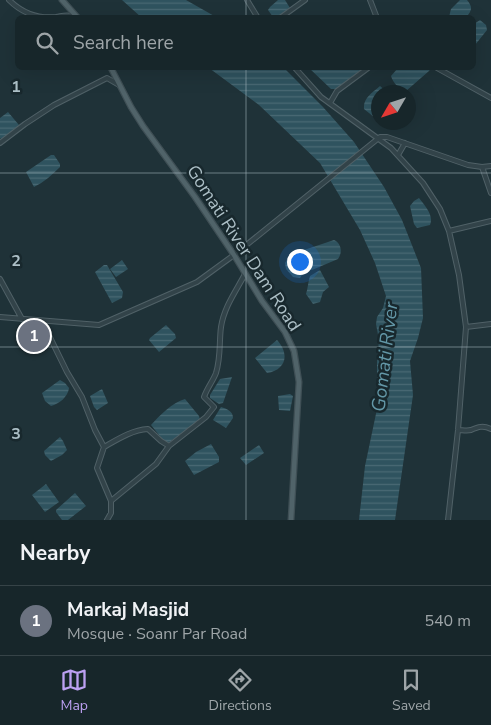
<!DOCTYPE html>
<html lang="en">
<head>
<meta charset="utf-8">
<style>
	body { margin:0; font-family:"Nunito Sans",sans-serif; background:#243236; color:#f1f3f6 }
	.compass { position:absolute; left:371px; top:85px; width:45px; height:45px; border-radius:50%; background:#17262a; box-shadow:0 5px 20px #0002; rotate:231deg }
	.you { position:absolute; left:299px; top:261px; width:18px; height:18px; margin:-12px; border:4px solid #fff; border-radius:50%; background:#1a73e8; box-shadow:0 0 0 8px #1a73e833 }
	.badge { display:grid; place-items:center; width:32px; height:32px; border-radius:50%; background:#bca0f2; color:#fff; font-size:16px; font-weight:700 }
	.pin { position:absolute; translate:-50% -50%; border:2px solid #fff; box-shadow:0 1px 5px #0006 }
	.list { margin:0; padding:0; list-style:none }
	h2 { display:flex; justify-content:space-between; align-items:center; height:65px; margin:0; padding:0 20px; font-size:21px }
	h2 small { font-size:16px; font-weight:400; color:#9ea5a8 }
	.list li { display:grid; grid-template-columns:32px 1fr auto; gap:15px; align-items:center; box-sizing:border-box; height:70px; padding:0 20px; border-top:1px solid #364347 }
	.list b { display:block; font-size:19px; white-space:nowrap }
	.list p { margin:0; font-size:16px; white-space:nowrap; color:#9ea5a8 }
	.list em { font-size:16px; font-style:normal; color:#9ea5a8 }
	.icon { flex:none; width:28px; height:28px; fill:none; stroke:currentColor; stroke-width:2; stroke-linecap:round; stroke-linejoin:round }
	.map { position:relative; flex:none; width:491px; height:520px; overflow:hidden }
	.search { position:absolute; background:#17262a; box-shadow:0 5px 20px #0002; left:15px; right:15px; top:15px; height:55px; display:flex; align-items:center; gap:12px; box-sizing:border-box; padding:0 18px; border-radius:8px; color:#9ea5a8; font-size:19px }
	.sheet { height:135px; background:#17262a }
	nav { display:flex; justify-content:space-around; align-items:center; box-sizing:border-box; height:70px; border-top:1px solid #364347; background:#17262a; font-size:14px; color:#9ea5a8 }
	nav a { display:grid; justify-items:center; gap:2px }
	nav .on { color:#bca0f2 }
	.map>svg:first-child { display:block }
	.water { fill:url(#water-rules) }
	.lines { fill:none; stroke-linecap:round; stroke-linejoin:round }
	.minor-casing { stroke:#506167; stroke-width:6 }
	.major-casing { stroke:#3f4f55; stroke-width:7 }
	.minor { stroke:#324349; stroke-width:4 }
	.major { stroke:#506369; stroke-width:4.5 }
	.grid { fill:none; stroke:#acbfc6; stroke-width:1; stroke-opacity:0.55 }
	.labels { text-anchor:middle; dominant-baseline:central; stroke-width:5; stroke-linejoin:round; paint-order:stroke }
	.street-label { font-size:18px; fill:#acbfc6; stroke:#18282d }
	.water-label { font-size:19px; font-style:italic; fill:#6397a7; stroke:#18282d }
	.grid-label { font-size:16px; text-anchor:middle; font-weight:bold; fill:#acbfc6; stroke:#18282d; stroke-width:5; stroke-linejoin:round; paint-order:stroke }
</style>
</head>
<body>
<div class="map">
<svg width="491" height="520" viewBox="0 0 491 520">
	<defs>
		<pattern id="water-rules" width="6" height="5" patternUnits="userSpaceOnUse" patternTransform="scale(1.25)"><rect width="6" height="5" fill="#2f535f"/><path d="M0 2.5h6" fill="none" stroke="#4a6a74"/></pattern>
	</defs>
	<rect width="100%" height="100%" fill="#1f3238"/>
	<!-- water -->
	<path class="water" d="M122,0h64l30,17h-75z
		M278,0h7l5,8 -12,9h-5l-5,-7 2,-3z
		M460,0h7c6,7 5,11 -1,17h-17l2,-8z
		M480,20l6,5 1,5 -12,15 -1,-1v-20z
		M209,68h75l39,39 31,35 30,45 18,33 19,48 2,50 -5,20 -8,23 3,34 -18,125h-36l6,-54 12,-57v-47l2,-22 -3,-16 1,-7 6,-9 3,-12 -11,-33 -15,-33 -40,-67 -61,-58z
		M309,68h56l-28,21h-6z
		M398,68h33l-2,3 -23,20c-7,-2 -13,-8 -15,-15z
		M380,86l7,6h-9v21l-4,4 -10,-8c-1,-11 8,-16 16,-23z
		M8,112l11,13 -17,15 -2,-2v-20z
		M51,155h3l6,9v3c-8,8 -16,15 -26,20l-8,-15z
		M419,198c6,8 15,17 11,27l-13,3 -3,-4 -4,-18 4,-5z
		M334,240c7,3 9,12 4,19l-26,11 -3,-1 -7,-15 2,-4z
		M294,254l5,3 5,15 -4,6 -7,-1 -7,-8 -1,-6 4,-7z
		M122,260l6,9 -12,8 -6,-8z
		M104,265h3l16,27 -1,6 -10,5 -17,-31z
		M320,270l9,17 -6,5 -3,10 -7,2 -7,-10c2,-6 2,-12 4,-18z
		M166,325l9,9 1,4 -17,14 -10,-12 1,-2z
		M277,340c13,14 9,30 -10,33l-12,-15z
		M232,377l-9,26 -4,1 -9,-6v-3l10,-16z
		M60,380l5,3 4,5c-1,9 -10,16 -18,18l-6,-5 -3,-8z
		M102,389l6,14 -11,7 -3,-3 -4,-11z
		M290,394l3,2 -3,15 -11,-1 -1,-14z
		M185,399l14,17 1,4 -32,23 -5,-3 -12,-15c9,-10 21,-22 34,-26z
		M221,407c6,2 12,4 12,11l-7,10 -13,-8z
		M60,437l3,4 4,9 -5,5 -11,6 -6,-6 -1,-4z
		M211,444l8,13v5l-25,13 -9,-14 11,-9z
		M259,445l5,8 -18,12 -6,-7z
		M46,484l13,18 -14,10 -13,-17z
		M75,493l11,13 -18,14h-6l-6,-8v-2z"/>
	<g class="lines">
		<!-- minor casing -->
		<g class="minor-casing">
			<path id="minor" d="M9,0c13,13 28,19 47,17 7,-1 12,-3 19,0
				M247,0l11,18
				M370,0l7,18
				M280,18l25,-18
				M295,68l26,29 70,51 32,35 17,26 9,22 10,44 7,52 -8,103 -10,90
				M437,68l54,30
				M330,103l7,-12 31,-23
				M0,143l25,-19 29,-19 53,-27 12,7
				M398,155l7,-12
				M482,167l9,26
				M449,231l42,-10
				M0,279l22,40
				M0,317l99,8 98,-43 37,-27 146,-118h7l81,28 14,2 9,-1
				M42,321l25,51 15,25 13,33 9,17
				M466,327l25,-3
				M458,430c4,0 9,1 13,0 7,-3 12,-5 20,-1
				M104,447l-7,21 14,33v12l-4,7
				M104,447c14,-8 28,-17 44,-18l13,12 8,5
				M111,501l45,-37 13,-18 37,-29 8,-10 -10,-10c3,-9 9,-16 12,-24 5,-16 3,-31 5,-46 3,-20 15,-36 24,-53"/>
		</g>
		<!-- major casing -->
		<g class="major-casing">
			<path id="major" d="M62,0l16,18
				M111,68l20,39 12,19 52,71 39,58 28,46 23,31 9,19 5,31 -8,138"/>
		</g>
		<!-- minor -->
		<use href="#minor" class="minor"/>
		<!-- major -->
		<use href="#major" class="major"/>
	</g>
	<!-- grid -->
	<path class="grid" d="M246,0v18M246,68v452M0,173h491M0,347h491"/>
	<g class="labels">
		<!-- street labels -->
		<g class="street-label">
			<text transform="translate(244 248) rotate(57)">Gomati River Dam Road</text>
		</g>
		<!-- water labels -->
		<g class="water-label">
			<text transform="translate(385 357) rotate(-83)">Gomati River</text>
		</g>
	</g>
	<g class="grid-label">
		<text x="16" y="92">1</text>
		<text x="16" y="266">2</text>
		<text x="16" y="439">3</text>
	</g>
</svg>
<svg class="compass" viewBox="-18 -18 36 36"><path d="M0-13l5 13h-10z" fill="#e53935"/><path d="M0 13l5-13h-10z" fill="#9ea5a8"/></svg>
<div class="you"></div>
<div class="pin badge" style="left:34px;top:336px;background:#6b7280">1</div>
<div class="search"><svg class="icon" aria-label="search" viewBox="0 0 24 24"><circle cx="10" cy="10" r="6"/><path d="M15 15l6 6"/></svg>Search here</div>
</div>
<section class="sheet">
<h2>Nearby<small></small></h2>
<ul class="list">
<li><span class="badge" style="background:#6b7280">1</span><div><b>Markaj Masjid</b><p>Mosque · Soanr Par Road</p></div><em>540 m</em></li>
</ul>
</section>
<nav>
<a class="on"><svg class="icon" aria-label="map" viewBox="0 0 24 24"><path d="M3 6l6-2 6 2 6-2v14l-6 2-6-2-6 2zM9 4v14M15 6v14"/></svg>Map</a>
<a><svg class="icon" aria-label="directions" viewBox="0 0 24 24"><path d="M12 3l9 9-9 9-9-9zM9 14v-3h6M13 9l2 2-2 2"/></svg>Directions</a>
<a><svg class="icon" aria-label="saved" viewBox="0 0 24 24"><path d="M7 4h10v16l-5-4-5 4z"/></svg>Saved</a>
</nav>
</body>
</html>
